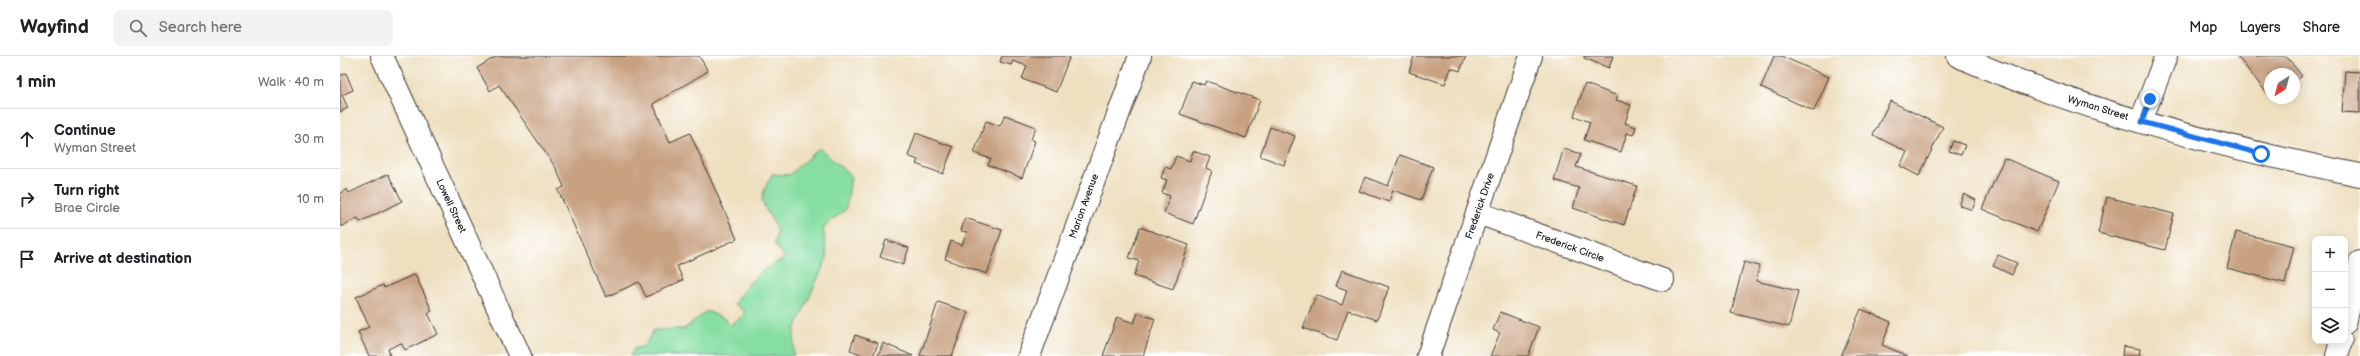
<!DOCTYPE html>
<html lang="en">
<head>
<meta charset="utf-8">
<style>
	body { margin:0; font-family:"Balsamiq Sans",sans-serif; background:#f2f2f2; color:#202124 }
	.controls { position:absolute; right:12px; bottom:12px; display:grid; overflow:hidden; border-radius:8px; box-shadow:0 2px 10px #0003 }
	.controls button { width:36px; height:36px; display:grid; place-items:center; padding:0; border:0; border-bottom:1px solid #e0e0e0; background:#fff; color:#202124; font:20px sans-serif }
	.compass { position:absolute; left:1924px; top:12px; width:36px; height:36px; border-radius:50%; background:#fff; box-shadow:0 2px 10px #0003; rotate:216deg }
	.stop { position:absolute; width:12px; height:12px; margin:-9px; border:3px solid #1a73e8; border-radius:50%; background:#fff }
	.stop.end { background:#1a73e8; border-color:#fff; box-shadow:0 1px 4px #0008 }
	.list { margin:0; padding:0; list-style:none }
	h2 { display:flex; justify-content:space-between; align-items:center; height:52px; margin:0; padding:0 16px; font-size:17px }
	h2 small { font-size:13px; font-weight:400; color:#757577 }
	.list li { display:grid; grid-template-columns:26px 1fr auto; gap:12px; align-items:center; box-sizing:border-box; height:60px; padding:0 16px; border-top:1px solid #e0e0e0 }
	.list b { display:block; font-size:15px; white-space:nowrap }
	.list p { margin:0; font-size:13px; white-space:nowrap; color:#757577 }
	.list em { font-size:13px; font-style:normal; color:#757577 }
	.icon { flex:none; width:22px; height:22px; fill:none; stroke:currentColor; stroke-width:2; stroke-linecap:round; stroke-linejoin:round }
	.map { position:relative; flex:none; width:2020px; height:300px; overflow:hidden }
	header { display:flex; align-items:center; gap:24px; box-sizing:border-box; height:56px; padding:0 20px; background:#fff; border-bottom:1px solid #e0e0e0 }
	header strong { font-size:19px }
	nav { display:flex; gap:22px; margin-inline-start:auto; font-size:14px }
	.search { width:280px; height:36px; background:#f2f2f2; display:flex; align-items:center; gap:10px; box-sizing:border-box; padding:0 14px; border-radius:8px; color:#757577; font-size:15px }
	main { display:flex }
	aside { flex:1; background:#fff }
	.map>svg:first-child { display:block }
	.green { fill:#86dea3; stroke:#517d60 }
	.building { fill:#c8a181 }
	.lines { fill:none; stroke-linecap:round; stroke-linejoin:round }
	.minor-casing { stroke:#3c3934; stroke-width:24 }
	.minor { stroke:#fff; stroke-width:22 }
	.route { stroke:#1a73e8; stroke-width:5 }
	.labels { text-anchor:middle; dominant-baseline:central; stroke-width:3; stroke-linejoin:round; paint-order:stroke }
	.street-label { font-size:10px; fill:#1c1c1c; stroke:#fff }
</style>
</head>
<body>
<header>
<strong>Wayfind</strong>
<div class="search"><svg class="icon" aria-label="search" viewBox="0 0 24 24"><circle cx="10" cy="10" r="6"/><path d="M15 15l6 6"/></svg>Search here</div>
<nav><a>Map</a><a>Layers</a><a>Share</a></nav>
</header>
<main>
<aside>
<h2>1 min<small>Walk · 40 m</small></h2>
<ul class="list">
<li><svg class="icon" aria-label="ahead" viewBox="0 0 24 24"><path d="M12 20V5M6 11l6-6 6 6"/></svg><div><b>Continue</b><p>Wyman Street</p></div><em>30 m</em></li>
<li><svg class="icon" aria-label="right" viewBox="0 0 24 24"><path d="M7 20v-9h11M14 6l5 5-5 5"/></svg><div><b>Turn right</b><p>Brae Circle</p></div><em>10 m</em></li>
<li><svg class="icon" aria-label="arrive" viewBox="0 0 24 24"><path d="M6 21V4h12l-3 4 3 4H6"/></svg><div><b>Arrive at destination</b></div></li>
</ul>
</aside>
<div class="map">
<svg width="2020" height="300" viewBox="0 0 2020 300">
	<rect width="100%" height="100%" fill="#fff"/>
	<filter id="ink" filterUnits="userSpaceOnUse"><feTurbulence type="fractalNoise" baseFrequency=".025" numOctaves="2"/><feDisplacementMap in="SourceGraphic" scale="8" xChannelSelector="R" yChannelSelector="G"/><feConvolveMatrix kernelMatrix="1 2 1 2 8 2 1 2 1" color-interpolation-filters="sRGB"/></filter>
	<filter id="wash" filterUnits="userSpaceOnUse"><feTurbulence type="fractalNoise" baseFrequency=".012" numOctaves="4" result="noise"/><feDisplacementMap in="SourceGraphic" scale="16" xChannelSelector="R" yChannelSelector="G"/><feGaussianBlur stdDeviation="0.9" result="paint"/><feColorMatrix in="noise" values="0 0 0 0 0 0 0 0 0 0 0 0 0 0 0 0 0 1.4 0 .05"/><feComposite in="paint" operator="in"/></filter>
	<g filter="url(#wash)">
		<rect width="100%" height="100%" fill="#eedfbf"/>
		<!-- green -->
		<path class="green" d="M479,92l32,28 -5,33 -23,19 4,30 -32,71 -2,27h-163l4,-7 10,-3 10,-16 30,-1 23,-18 20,9 2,6 15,-11v-4l-10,-7c15,-24 25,-33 51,-46l-11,-14 3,-14c-14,-31 -22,-23 -5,-56l17,1z"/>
		<g id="blocks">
			<!-- building -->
			<path class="building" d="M157,0h202l9,15 -55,33 17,38 20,-9 47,106 -60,27 6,14 -37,17 -7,-15 -33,15 -48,-107 6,-3 -8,-19 -57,-83 -9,6 -13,-23z
				M662,0h68l-14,36 -34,-13 5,-13 -14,-5 -2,4 -11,-3z
				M1074,0h52l-6,15 -9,-3 -6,16 -36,-12z
				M1244,0h29l-4,12 -25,-10z
				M1434,0h7l48,21 -15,34 -53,-24z
				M1897,0h49l16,20 -8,6v-8h-24v23z
				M2005,15l15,1v41l-18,-1z
				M6,17l7,17 -11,5 6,13 -8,4v-36z
				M852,25l12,4 2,-4 54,19 -14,38 -66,-24z
				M1245,28l33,12 -2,4 15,5 -6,18 11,4 -3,8 -6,-2 -6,19 -37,-12 6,-18 -16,-6z
				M1550,45l53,26 -24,49 -19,-10 7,-14 -34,-17z
				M665,59l31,12 -5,12 4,2 -13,37 -34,-13 3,-6 -17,-6 12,-32 14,5z
				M930,71l25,9 -11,29 -24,-9z
				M576,77l37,14 -10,27 -27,-10 2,-4 -10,-4z
				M1613,85l12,4 -4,10 -12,-4z
				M1224,92l17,6 -5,13 61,19 -13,39 -51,-17 6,-20 -25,-8z
				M853,95l17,6 -4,11 6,3 -19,53 -29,-11 6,-17 -8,-3 5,-13 -6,-2 4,-11 6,2 5,-13 14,5z
				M1060,99l33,12 -12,33 -28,-10 -4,12 -30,-11 6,-14 23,9z
				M1664,102l55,23 -22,51 -55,-23z
				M48,118l14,27 -42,21 -2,-4 -18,9v-34l7,-4 2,4z
				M1624,138l12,6 -4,10 -13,-5z
				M1767,141l67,17 -9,36 -67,-17z
				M625,162l37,12 -15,44 -42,-15 6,-18 11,4 5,-13 -6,-1z
				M800,171l49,18 -16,44 -39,-13 5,-15 -10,-3z
				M1896,176l58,14 -9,37 -58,-15z
				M546,184l23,8 -6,17 -23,-8z
				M1658,199l19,8 -5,12 -19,-9z
				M1404,206l15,4 -3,15 42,10 -9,36 -58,-14z
				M1002,214l47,17 -12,33 -29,-10 -11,30 -34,-12 13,-33 26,10 5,-15 -11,-4z
				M75,218l17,37 -4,2 10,21 -33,16 -4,-7 -13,6 2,5 -4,2h-17l-11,-24 11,-5 -13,-30 27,-12 1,3z
				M598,246l30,10 -16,44h-32z
				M1521,253l30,13 -9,23 26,11h-67z
				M1160,256l39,15 -11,29h-38l10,-23 -7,-3z
				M798,257l17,6 -12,37h-40l14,-39 17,6z
				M515,279l23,8 -5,13h-7l-16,-6z
				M543,287l30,13h-35z
				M1783,290l17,3 -1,7h-17z"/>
		</g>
	</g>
	<g filter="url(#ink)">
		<use href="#blocks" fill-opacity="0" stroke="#3c3934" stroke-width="1"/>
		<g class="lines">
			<!-- minor casing -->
			<g class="minor-casing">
				<path id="minor" d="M42,0l138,300
					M1618,0c128,56 265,92 402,119
					M1801,65l25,-65
					M1138,157l185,67
					M2005,267l15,-61
					M689,300l111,-300
					M1088,300l103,-300
					M1997,300l4,-15"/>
			</g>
			<!-- minor -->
			<use href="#minor" class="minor"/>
		</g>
	</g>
	<g class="lines" filter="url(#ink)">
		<!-- route -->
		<path class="route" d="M1810,43l-8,23 119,32"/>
	</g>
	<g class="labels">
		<!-- street labels -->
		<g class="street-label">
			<text transform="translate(1758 52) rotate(17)">Wyman Street</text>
			<text transform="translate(111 150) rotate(65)">Lowell Street</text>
			<text transform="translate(744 150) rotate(-70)">Marion Avenue</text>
			<text transform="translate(1140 150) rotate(-71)">Frederick Drive</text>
			<text transform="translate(1230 191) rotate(20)">Frederick Circle</text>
		</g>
	</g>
</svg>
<div class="controls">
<button>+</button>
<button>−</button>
<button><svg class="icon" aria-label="layers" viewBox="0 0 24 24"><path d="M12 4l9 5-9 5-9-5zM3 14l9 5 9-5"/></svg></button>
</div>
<svg class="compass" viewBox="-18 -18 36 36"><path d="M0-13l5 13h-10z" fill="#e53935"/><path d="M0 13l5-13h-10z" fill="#757577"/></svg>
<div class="stop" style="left:1921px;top:98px"></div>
<div class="stop end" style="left:1810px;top:43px"></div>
</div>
</main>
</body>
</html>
